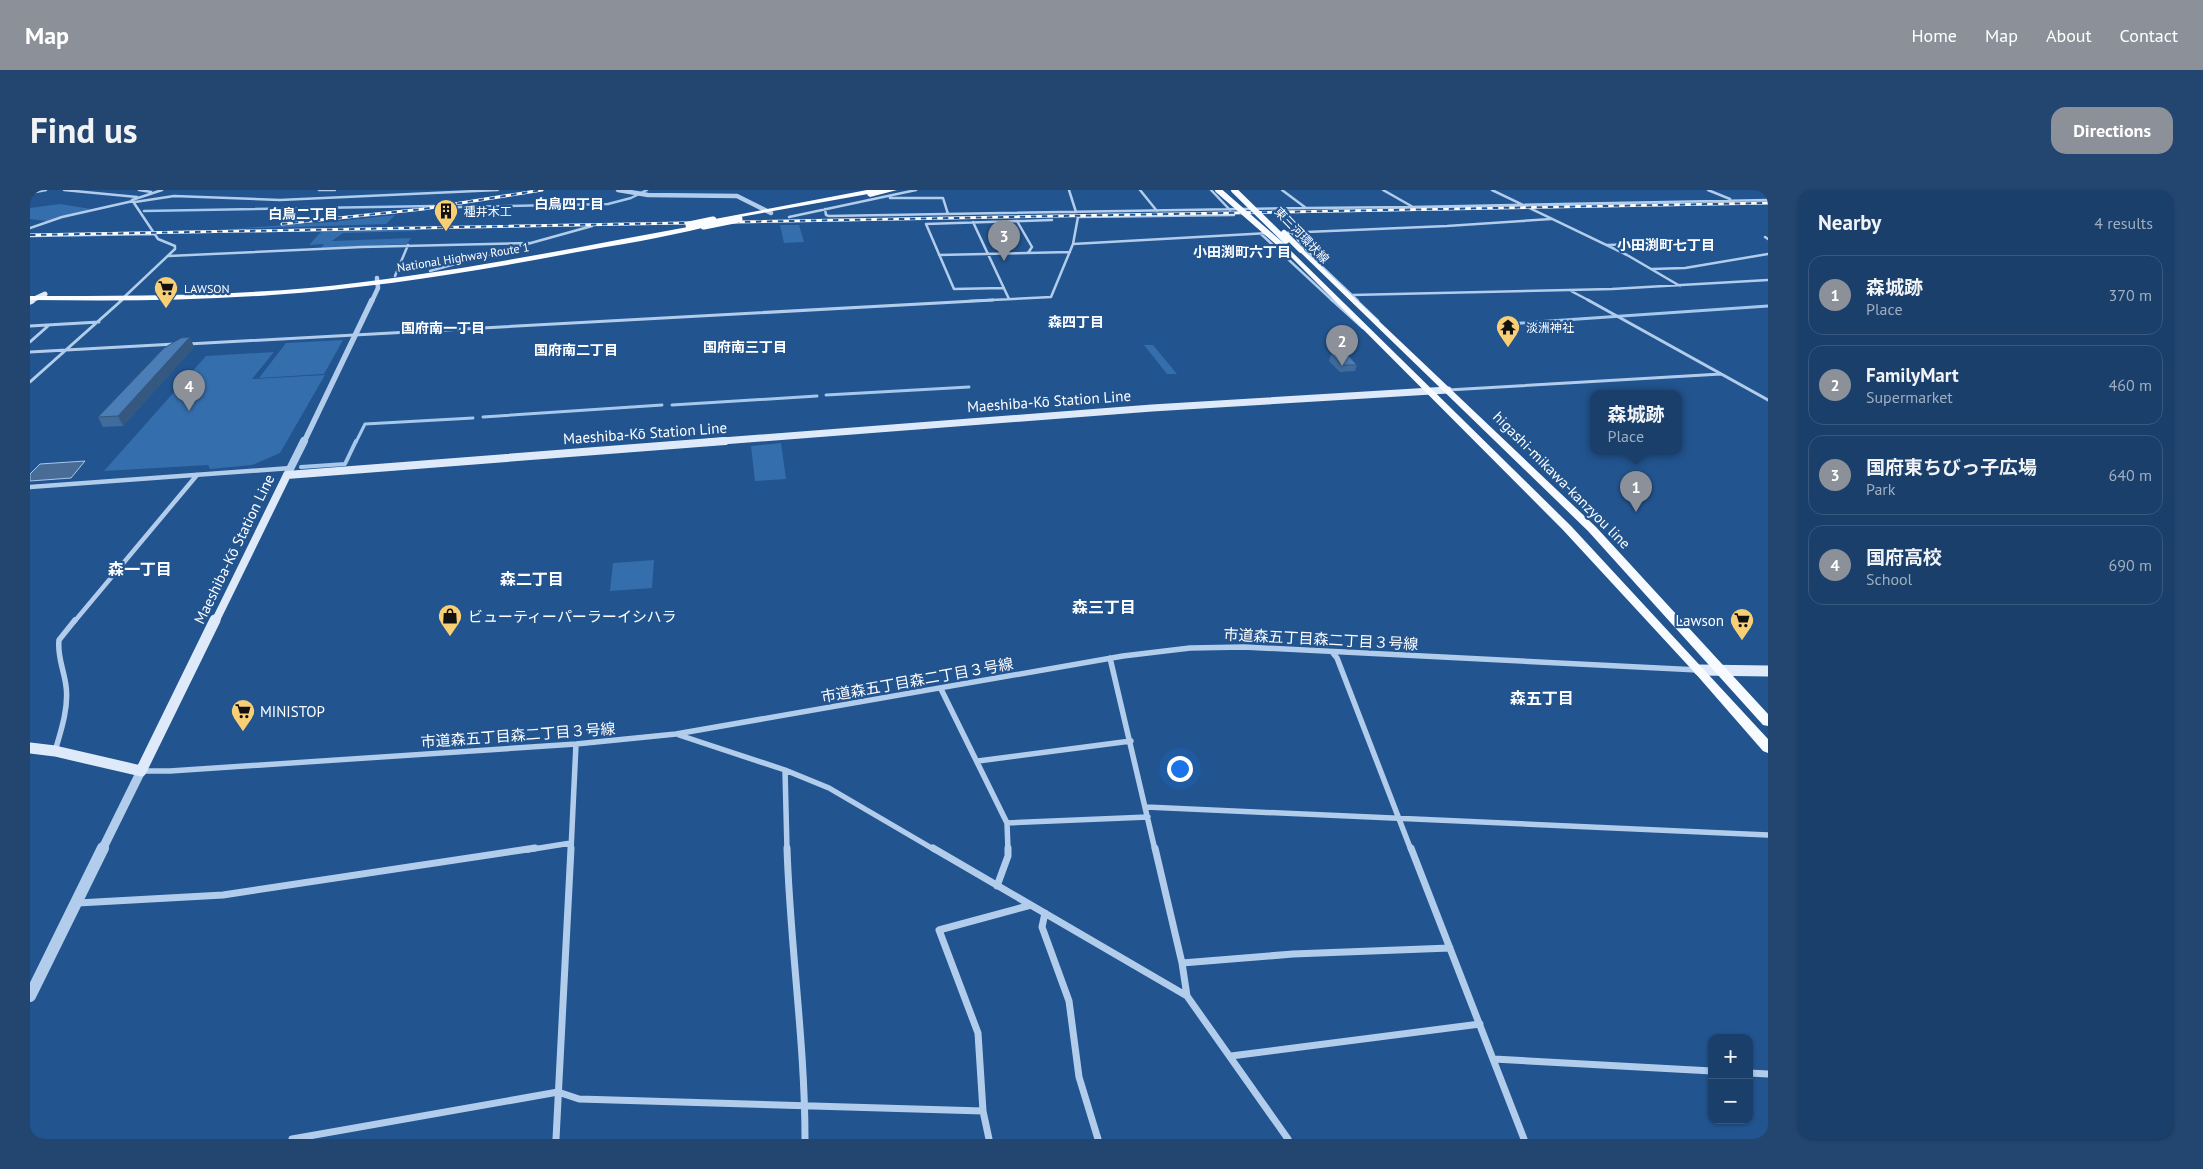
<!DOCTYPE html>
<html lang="en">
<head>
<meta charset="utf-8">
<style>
	body { margin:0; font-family:"PT Sans","Noto Sans JP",sans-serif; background:#234671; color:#f1f3f6 }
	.controls { position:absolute; right:15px; bottom:15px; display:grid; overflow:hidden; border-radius:10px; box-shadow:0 1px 4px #0004 }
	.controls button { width:45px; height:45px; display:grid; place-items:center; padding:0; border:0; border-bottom:1px solid #38587e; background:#1a3f6b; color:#f1f3f6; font:25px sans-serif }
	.you { position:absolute; left:1149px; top:578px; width:18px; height:18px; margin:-12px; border:4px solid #fff; border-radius:50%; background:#1a73e8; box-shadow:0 0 0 8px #1a73e833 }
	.badge { display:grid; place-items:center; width:32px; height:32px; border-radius:50%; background:#8c9099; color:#fff; font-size:16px; font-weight:700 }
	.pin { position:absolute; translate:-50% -41px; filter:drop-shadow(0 1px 2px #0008) }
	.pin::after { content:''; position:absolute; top:26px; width:18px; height:15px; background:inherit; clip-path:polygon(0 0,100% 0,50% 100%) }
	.popup { position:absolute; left:1560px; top:200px; width:92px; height:65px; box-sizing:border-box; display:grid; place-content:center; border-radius:10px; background:#1a3f6b; filter:drop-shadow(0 1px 4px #0005); font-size:16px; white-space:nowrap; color:#9fafc1 }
	.popup b { font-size:19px; color:#f1f3f6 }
	.popup::after { content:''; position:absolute; left:50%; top:100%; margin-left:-10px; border:10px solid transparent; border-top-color:#1a3f6b }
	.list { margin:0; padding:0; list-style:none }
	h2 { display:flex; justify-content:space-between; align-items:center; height:65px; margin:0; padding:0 20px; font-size:21px }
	h2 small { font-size:16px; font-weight:400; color:#9fafc1 }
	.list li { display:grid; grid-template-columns:32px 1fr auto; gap:15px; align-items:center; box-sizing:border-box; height:80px; margin:0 10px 10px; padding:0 10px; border:1px solid #38587e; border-radius:15px }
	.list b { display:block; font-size:19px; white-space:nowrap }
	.list p { margin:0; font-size:16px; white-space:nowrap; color:#9fafc1 }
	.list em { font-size:16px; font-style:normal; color:#9fafc1 }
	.map { position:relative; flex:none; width:1738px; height:949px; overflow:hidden; border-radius:15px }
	header { display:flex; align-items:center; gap:30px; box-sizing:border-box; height:70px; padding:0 25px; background:#8c9099; color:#fff }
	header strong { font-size:24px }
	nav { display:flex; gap:28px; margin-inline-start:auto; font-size:18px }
	.intro { display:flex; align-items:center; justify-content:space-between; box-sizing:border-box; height:120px; padding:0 30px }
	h1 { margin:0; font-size:35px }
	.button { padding:12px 22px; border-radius:15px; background:#8c9099; color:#fff; font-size:18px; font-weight:700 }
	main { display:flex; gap:30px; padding:0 30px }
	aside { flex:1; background:#1a3f6b; border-radius:15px; box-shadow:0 1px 4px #0004 }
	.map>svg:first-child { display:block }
	.green { fill:#356ead }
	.water { fill:#496c97; stroke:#a6c8ed }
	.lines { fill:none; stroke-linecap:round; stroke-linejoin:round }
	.stream-far2 { stroke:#a6c8ed; stroke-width:2.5 }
	.stream-far1 { stroke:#a6c8ed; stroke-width:3 }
	.stream { stroke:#a6c8ed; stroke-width:4 }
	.minor-far4 { stroke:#b2cdec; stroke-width:2.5 }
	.minor-far3 { stroke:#b2cdec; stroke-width:3 }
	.minor-far2 { stroke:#b2cdec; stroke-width:4.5 }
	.minor-far1 { stroke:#b2cdec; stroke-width:5.5 }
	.minor { stroke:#b2cdec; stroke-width:7 }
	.tertiary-far4 { stroke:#b2cdec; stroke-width:4.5 }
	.tertiary-far3 { stroke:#b2cdec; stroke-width:5.5 }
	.tertiary-far2 { stroke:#b2cdec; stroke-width:8 }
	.tertiary-far1 { stroke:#b2cdec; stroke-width:9 }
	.tertiary { stroke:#b2cdec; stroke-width:12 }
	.secondary-far3 { stroke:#deeaf9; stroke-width:5 }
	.secondary-far2 { stroke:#deeaf9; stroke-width:7 }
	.secondary-far1 { stroke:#deeaf9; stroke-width:8 }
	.secondary { stroke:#deeaf9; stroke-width:11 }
	.primary { fill:#f7faff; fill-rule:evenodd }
	.trunk { fill:#fbfcff; fill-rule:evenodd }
	.rail-casing { stroke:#fff; stroke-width:3 }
	.rail { stroke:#22548f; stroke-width:2; stroke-dasharray:5.5; stroke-linecap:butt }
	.primary-bridge { stroke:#f7faff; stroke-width:6 }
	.trunk-bridge { stroke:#fbfcff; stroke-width:7 }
	.wall { fill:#406c9d }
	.shaded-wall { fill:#34587f }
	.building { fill:#4b7db6; stroke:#34587f }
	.labels { text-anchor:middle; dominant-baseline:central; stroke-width:4.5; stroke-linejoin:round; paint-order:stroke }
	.far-poi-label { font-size:12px; fill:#fff; stroke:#22548f; text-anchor:start }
	.far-street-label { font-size:12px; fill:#fff; stroke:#22548f }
	.far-neighbourhood-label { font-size:14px; font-weight:bold; fill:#fff; stroke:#22548f }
	.street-label { font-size:15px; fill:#fff; stroke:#22548f }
	.poi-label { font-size:15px; fill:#fff; stroke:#22548f; text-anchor:start }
	.neighbourhood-label { font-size:16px; font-weight:bold; fill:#fff; stroke:#22548f }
</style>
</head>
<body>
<header>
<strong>Map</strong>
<nav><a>Home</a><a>Map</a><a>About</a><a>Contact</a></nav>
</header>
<div class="intro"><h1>Find us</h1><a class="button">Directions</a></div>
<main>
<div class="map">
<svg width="1738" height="949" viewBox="0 0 1738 949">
	<rect width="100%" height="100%" fill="#22548f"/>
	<!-- green -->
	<path class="green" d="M30,14l31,5 -44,12 -17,-2v-11z
		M365,25l-9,9 -158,5 103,-7z
		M750,35h19l5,17 -20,1z
		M387,39l-1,2 -73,2 -11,8 79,-3 -4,6 -86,4 3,-4 -15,1 13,-14z
		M313,150l-19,34 -65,4 27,-35z
		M1114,155h9l24,29h-10z
		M244,162l-22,27 73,-4 -45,78 -28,12 -42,4 -2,-4 -104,6 102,-115z
		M751,253l5,36 -31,2 -4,-35z
		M624,370l-2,28 -42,3 3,-28z"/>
	<!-- water -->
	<path class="water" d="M55,271l-14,17 -41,3v-7l10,-10z"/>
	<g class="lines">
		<!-- stream-far2 -->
		<path class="stream-far2" d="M114,21l290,-5 6,4 20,-3 148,-3 23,-6 16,-8"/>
		<!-- stream-far1 -->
		<path class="stream-far1" d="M1477,134l261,-18
			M796,205l143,-8
			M642,215l145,-9
			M453,227l179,-12
			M326,252l9,-18 108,-6"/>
		<!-- stream -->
		<path class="stream" d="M271,277l44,-3 11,-23"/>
		<!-- minor-far4 -->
		<path class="minor-far4" d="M34,0l73,7
			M109,0l12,2
			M289,0h16
			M1039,0l7,22
			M1110,0l17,21
			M1181,0l19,20
			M1462,0l135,65 53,31
			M1678,0l22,9
			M0,3l16,-3
			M860,8h53l5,16
			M105,12l39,-6 106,4 218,-10
			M1383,17l355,-7
			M1276,18l107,-1 -30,-17
			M795,19l1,6 3,1 477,-8 -24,-18
			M759,27l127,-27
			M987,31l15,26 -4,6
			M943,32l36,77
			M0,38l32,-11 71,-16
			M1261,42l28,32 39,37
			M1253,43l164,-7 104,-7
			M1231,44l72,67
			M0,46l124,-2
			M1735,47l3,2
			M1043,54l196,-11
			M1577,55l64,-2
			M909,65l131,-3
			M139,66l193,-9 167,-4
			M1622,79l33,-1 83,-14
			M400,81l162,-45
			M365,86l13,-31
			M974,98l-50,1 -28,-65 126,-4
			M1541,101l19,10
			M1322,105l260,-6 156,-9
			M90,111l55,-52v-3l-17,-7 -26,-39 30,-10
			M940,111l81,-4 22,-53 5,-27 156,-2"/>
		<!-- minor-far3 -->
		<path class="minor-far3" d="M1302,110l31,28
			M1326,110l22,21
			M1558,110l180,100
			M0,136l69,-4
			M0,152l18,-16
			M158,154l805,-44
			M0,162l145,-8
			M0,192l92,-82
			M1418,200l273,-16"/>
		<!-- minor-far2 -->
		<path class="minor-far2" d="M0,297l261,-19
			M44,432l123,-147"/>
		<!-- minor-far1 -->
		<path class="minor-far1" d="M1302,462l5,6 74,192
			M1080,468l45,192
			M911,499l66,134 1,27
			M649,545l106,35 44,18 106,62
			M25,561c6,-20 14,-44 11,-65 -2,-16 -9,-30 -7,-46l16,-20
			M948,571l153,-20
			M755,580l2,80
			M111,581h29l406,-27 100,-10 447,-78 67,-8 54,-1 454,23
			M1116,617l622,28
			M977,633l141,-6
			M497,660l44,-7
			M541,660l5,-106"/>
		<!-- minor -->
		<path class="minor" d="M757,658c3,97 18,194 18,291
			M903,658l254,148 101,143
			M1125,658l27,115 5,33
			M1381,658l113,291
			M967,696l11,-30v-8
			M48,713l145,-8 312,-47
			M1015,723l-3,14 27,74 10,76 19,62
			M1152,773l111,-9 157,-6
			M1201,866l249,-32
			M1464,869l218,12
			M1719,883l19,1
			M262,949l266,-47 21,7 404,12
			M526,949l15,-291
			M959,949l-6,-28 -5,-78 -39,-103 92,-25"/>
		<!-- tertiary-far4 -->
		<path class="tertiary-far4" d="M588,0l30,5 89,1 34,17
			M342,111l6,-13 -1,-10"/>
		<!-- tertiary-far3 -->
		<path class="tertiary-far3" d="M274,252l68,-142"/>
		<!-- tertiary-far2 -->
		<path class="tertiary-far2" d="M257,285l17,-34"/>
		<!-- tertiary-far1 -->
		<path class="tertiary-far1" d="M72,660l39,-79"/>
		<!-- tertiary -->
		<path class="tertiary" d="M0,806l73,-148"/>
		<!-- secondary-far3 -->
		<path class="secondary-far3" d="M0,111l15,-7"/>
		<!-- secondary-far2 -->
		<path class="secondary-far2" d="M0,111l2,-1
			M679,252l443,-34 296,-18"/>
		<!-- secondary-far1 -->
		<path class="secondary-far1" d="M185,432l72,-147 438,-34"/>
		<!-- secondary -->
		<path class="secondary" d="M1669,480l69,1
			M0,558l25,3 86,20 74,-151"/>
		<!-- primary -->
		<path class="primary" d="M1255,59h4l282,277 197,213v14l-5,-2 -68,-78 -132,-143 -278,-279z
			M1269,59h4l293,278 172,187v12l-5,-1 -175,-194 -289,-280z"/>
		<!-- trunk -->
		<path class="trunk" d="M837,0h30l-27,7 -3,-2 1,-1 -150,27 -3,-2z
			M674,34l2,1v2c-44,11 -89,18 -134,26 -99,19 -199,35 -300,42 -80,6 -161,6 -242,5v-4c93,0 186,0 279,-8 133,-13 264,-40 395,-64z"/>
		<!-- rail casing -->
		<g class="rail-casing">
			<path id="rail" d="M252,34l141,-15 119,-19
				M0,45l1738,-32"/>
		</g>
		<!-- rail -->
		<use href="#rail" class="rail"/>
		<!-- primary-bridge -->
		<path class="primary-bridge" d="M1188,0l69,60
			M1204,0l52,51
			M1254,43l17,17"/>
		<!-- trunk-bridge -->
		<path class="trunk-bridge" d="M659,35l24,-5
			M674,36l35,-7"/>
	</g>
	<!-- wall -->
	<path class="wall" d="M164,157l-71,79 -20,1 -5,-10z
		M1301,164l26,11 -2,6 -15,1 -11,-11z"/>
	<!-- shaded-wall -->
	<path class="shaded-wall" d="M160,147l4,10 -71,79 -5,-10z"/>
	<!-- building -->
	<path class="building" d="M160,147l-72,79 -20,1 66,-69 17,-10z
		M1316,163l11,12h-15l-11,-11z"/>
	<!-- icons -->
	<defs>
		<g id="building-pin" transform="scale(1.25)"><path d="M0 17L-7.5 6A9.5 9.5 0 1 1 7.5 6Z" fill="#f8cf74" stroke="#22548f"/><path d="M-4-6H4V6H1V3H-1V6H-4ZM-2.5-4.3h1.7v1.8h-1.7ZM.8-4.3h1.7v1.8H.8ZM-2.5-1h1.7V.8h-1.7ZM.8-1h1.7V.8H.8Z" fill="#111"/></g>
		<g id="supermarket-pin" transform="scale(1.25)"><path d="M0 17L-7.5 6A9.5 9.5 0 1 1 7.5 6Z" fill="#f8cf74" stroke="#22548f"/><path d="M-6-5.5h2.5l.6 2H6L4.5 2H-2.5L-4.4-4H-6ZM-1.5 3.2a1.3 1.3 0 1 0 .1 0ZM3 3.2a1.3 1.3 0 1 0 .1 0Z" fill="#111"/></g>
		<g id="temple-pin" transform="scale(1.25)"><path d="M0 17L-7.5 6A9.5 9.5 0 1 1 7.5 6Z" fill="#f8cf74" stroke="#22548f"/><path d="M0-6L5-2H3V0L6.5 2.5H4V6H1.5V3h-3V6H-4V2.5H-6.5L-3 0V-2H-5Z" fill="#111"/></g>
		<g id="shop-pin" transform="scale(1.25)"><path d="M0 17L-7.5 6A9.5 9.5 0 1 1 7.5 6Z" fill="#f8cf74" stroke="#22548f"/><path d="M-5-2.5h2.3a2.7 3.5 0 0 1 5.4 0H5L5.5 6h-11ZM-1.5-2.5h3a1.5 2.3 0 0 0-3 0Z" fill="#111"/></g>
	</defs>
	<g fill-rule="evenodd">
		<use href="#building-pin" x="416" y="21"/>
		<use href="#supermarket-pin" x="136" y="98"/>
		<use href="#temple-pin" x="1478" y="137"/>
		<use href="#shop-pin" x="420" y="426"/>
		<use href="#supermarket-pin" x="1712" y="430"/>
		<use href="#supermarket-pin" x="213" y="521"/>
	</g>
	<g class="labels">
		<!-- far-poi labels -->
		<g class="far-poi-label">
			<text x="434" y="21">種井木工</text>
			<text x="154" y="98">LAWSON</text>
			<text x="1496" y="137">淡洲神社</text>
		</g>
		<!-- far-street labels -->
		<g class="far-street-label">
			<text transform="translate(1272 45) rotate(46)">東三河環状線</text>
			<text transform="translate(433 67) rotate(-9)">National Highway Route 1</text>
		</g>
		<!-- far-neighbourhood labels -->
		<g class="far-neighbourhood-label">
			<text x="539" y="14">白鳥四丁目</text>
			<text x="273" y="24">白鳥二丁目</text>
			<text x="1636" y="55">小田渕町七丁目</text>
			<text x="1212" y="62">小田渕町六丁目</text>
			<text x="1046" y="132">森四丁目</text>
			<text x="413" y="138">国府南一丁目</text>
			<text x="715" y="157">国府南三丁目</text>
			<text x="546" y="160">国府南二丁目</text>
		</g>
		<!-- street labels -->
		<g class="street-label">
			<text transform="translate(1019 211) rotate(-4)">Maeshiba-Kō Station Line</text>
			<text transform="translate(615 243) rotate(-4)">Maeshiba-Kō Station Line</text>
			<text transform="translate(1532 290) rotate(45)">higashi-mikawa-kanzyou line</text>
			<text transform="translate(204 359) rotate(-64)">Maeshiba-Kō Station Line</text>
			<text transform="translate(1291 449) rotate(3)">市道森五丁目森二丁目３号線</text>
			<text transform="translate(887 490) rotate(-10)">市道森五丁目森二丁目３号線</text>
			<text transform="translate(488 545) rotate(-4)">市道森五丁目森二丁目３号線</text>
		</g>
		<!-- poi labels -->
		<g class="poi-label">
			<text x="438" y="426">ビューティーパーラーイシハラ</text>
			<text x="1694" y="430" text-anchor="end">Lawson</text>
			<text x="230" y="521">MINISTOP</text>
		</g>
		<!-- neighbourhood labels -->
		<g class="neighbourhood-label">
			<text x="110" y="379">森一丁目</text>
			<text x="502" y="389">森二丁目</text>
			<text x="1074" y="417">森三丁目</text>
			<text x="1512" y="508">森五丁目</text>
		</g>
	</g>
</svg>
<div class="controls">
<button>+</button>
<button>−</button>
</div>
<div class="you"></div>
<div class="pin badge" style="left:1606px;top:322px">1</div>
<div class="popup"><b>森城跡</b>Place</div>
<div class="pin badge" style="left:1312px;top:176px">2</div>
<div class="pin badge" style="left:974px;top:71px">3</div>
<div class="pin badge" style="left:159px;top:221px">4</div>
</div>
<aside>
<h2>Nearby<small>4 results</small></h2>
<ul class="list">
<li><span class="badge">1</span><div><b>森城跡</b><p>Place</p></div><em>370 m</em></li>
<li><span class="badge">2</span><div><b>FamilyMart</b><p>Supermarket</p></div><em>460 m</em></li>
<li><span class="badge">3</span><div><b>国府東ちびっ子広場</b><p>Park</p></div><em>640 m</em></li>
<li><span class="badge">4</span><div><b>国府高校</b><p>School</p></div><em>690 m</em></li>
</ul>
</aside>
</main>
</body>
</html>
